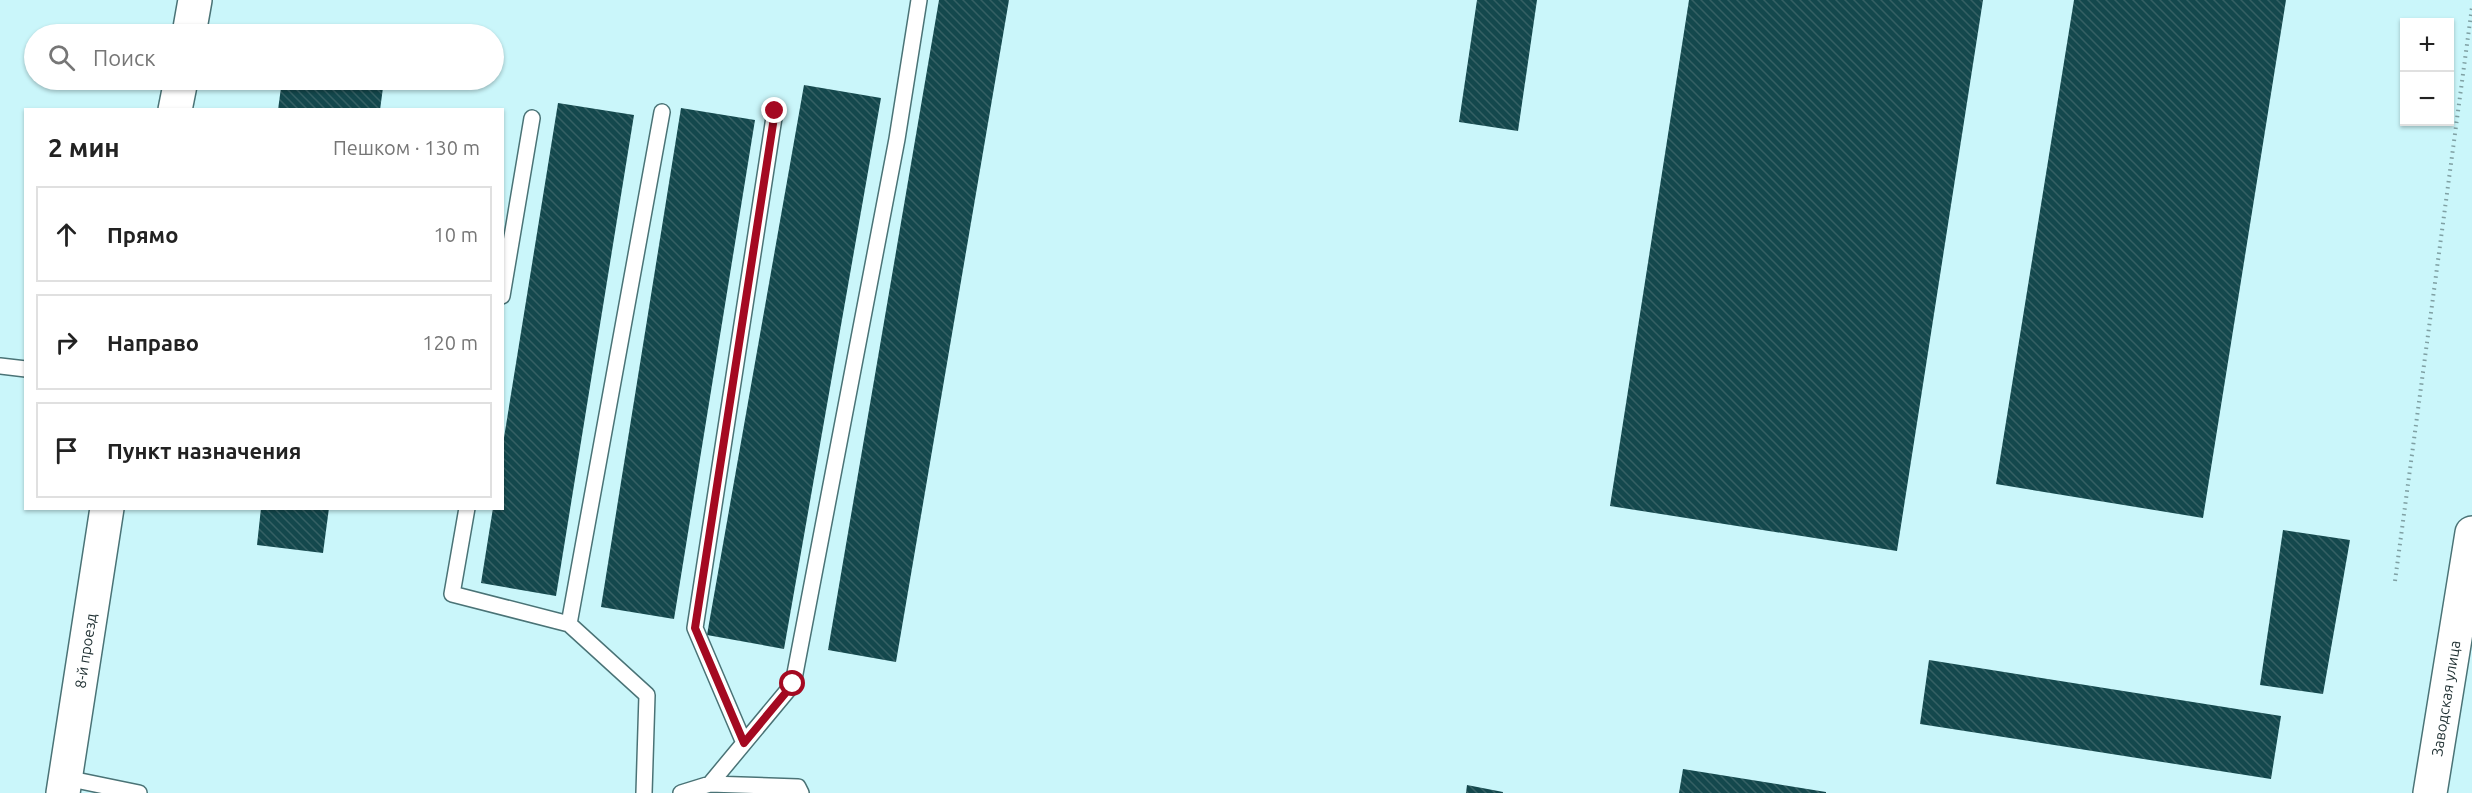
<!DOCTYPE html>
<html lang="ru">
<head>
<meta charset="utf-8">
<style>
	body { margin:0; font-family:Ubuntu,sans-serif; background:#f6f6f6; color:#222 }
	.controls { position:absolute; right:18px; top:18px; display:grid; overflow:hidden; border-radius:0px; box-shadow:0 2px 4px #0004 }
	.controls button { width:54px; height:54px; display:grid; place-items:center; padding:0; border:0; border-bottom:2px solid #e0e0e0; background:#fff; color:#222; font:30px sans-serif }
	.stop { position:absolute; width:18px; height:18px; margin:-14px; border:4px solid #a40921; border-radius:50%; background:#fff }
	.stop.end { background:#a40921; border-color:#fff; box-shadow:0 2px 6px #0008 }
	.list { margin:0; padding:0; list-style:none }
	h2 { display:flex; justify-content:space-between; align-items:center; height:78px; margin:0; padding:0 24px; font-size:26px }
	h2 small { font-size:20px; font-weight:400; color:#767676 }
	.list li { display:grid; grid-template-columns:39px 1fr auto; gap:18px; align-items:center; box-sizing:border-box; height:96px; margin:0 12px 12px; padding:0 12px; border:2px solid #e0e0e0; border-radius:0px }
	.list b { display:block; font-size:22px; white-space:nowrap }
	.list em { font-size:20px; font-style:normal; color:#767676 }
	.icon { flex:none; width:33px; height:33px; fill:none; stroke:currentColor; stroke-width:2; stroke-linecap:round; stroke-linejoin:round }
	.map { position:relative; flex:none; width:2472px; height:793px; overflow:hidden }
	.search { position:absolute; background:#fff; box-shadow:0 2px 4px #0004; left:24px; top:24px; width:480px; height:66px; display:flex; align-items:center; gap:15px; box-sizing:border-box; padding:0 21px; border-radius:33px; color:#767676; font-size:22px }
	.panel { position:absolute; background:#fff; box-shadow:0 2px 4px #0004; left:24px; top:108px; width:480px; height:402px; border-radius:0px }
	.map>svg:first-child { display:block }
	.building { fill:url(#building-back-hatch) }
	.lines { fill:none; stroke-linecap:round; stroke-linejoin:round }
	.service-casing { stroke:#4a7376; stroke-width:18 }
	.tertiary-casing { stroke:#4a7376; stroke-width:36 }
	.path { stroke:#7fa0a3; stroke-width:4; stroke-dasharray:1.5 4.5; stroke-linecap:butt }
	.service { stroke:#fff; stroke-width:15 }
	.tertiary { stroke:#fff; stroke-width:33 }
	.route { stroke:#a40921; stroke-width:8 }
	.labels { text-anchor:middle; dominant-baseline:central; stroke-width:6; stroke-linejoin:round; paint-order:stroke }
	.street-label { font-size:15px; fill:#1d2e30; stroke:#fff }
</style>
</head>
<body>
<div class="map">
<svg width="2472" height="793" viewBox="0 0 2472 793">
	<defs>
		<pattern id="building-back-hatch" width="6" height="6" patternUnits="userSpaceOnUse" patternTransform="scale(1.5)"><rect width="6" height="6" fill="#14484d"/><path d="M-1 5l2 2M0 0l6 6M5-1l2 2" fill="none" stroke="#356064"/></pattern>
	</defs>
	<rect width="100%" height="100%" fill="#caf6fa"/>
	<!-- building -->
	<path class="building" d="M939,0h70l-113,662 -68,-12z
		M1477,0h60l-19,131 -59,-9z
		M1689,0h294l-86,551 -287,-45z
		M2074,0h212l-83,518 -207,-34z
		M282,80h102l-4,30h-102z
		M804,85l77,13 -97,551 -77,-14z
		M558,103l76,12 -78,481 -75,-13 12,-75h9v-58z
		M681,108l74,12 -81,499 -73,-12z
		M261,508h68l-6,45 -66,-8z
		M2283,530l67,10 -27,154 -63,-9z
		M1929,660l352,56 -10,63 -351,-55z
		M1683,769l143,23v1h-147z
		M1467,785l36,7v1h-37z"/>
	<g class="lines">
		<!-- service casing -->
		<g class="service-casing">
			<path id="service" d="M502,296l30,-178
				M0,366l26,3
				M467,508l-15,86 117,30
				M744,743l-49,-115 80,-517
				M66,778l73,15
				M710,784l83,-100 104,-545 22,-139
				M644,793l3,-98 -78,-71 93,-512
				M681,793l29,-9 88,3 3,6"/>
		</g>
		<!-- tertiary casing -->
		<g class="tertiary-casing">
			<g id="tertiary">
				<path d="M189,34l6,-34"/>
				<path d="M175,110l6,-30"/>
				<path id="s1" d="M63,793l44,-285"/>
				<path id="s2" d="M2430,793l42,-260"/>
			</g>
		</g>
		<!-- path -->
		<path class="path" d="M2395,581l77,-574"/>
		<!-- service -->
		<use href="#service" class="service"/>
		<!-- tertiary -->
		<use href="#tertiary" class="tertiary"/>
	</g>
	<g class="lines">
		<!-- route -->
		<path class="route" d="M775,111l-80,517 49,115 49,-59"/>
	</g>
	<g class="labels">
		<!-- street labels -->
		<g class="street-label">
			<text stroke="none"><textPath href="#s1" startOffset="144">8-й проезд</textPath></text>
			<text stroke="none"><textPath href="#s2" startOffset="96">Заводская улица</textPath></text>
		</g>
	</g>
</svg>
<div class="controls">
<button>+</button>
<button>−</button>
</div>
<div class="stop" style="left:793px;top:684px"></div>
<div class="stop end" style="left:775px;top:111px"></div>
<div class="search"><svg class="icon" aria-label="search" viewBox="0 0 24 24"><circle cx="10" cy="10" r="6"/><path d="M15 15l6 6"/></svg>Поиск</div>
<section class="panel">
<h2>2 мин<small>Пешком · 130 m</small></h2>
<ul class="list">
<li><svg class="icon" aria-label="ahead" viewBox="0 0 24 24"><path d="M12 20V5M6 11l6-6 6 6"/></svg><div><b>Прямо</b></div><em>10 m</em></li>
<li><svg class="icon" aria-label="right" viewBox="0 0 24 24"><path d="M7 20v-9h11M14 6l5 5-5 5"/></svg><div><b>Направо</b></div><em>120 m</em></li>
<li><svg class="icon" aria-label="arrive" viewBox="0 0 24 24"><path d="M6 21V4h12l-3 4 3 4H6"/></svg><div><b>Пункт назначения</b></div></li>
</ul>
</section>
</div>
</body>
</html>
